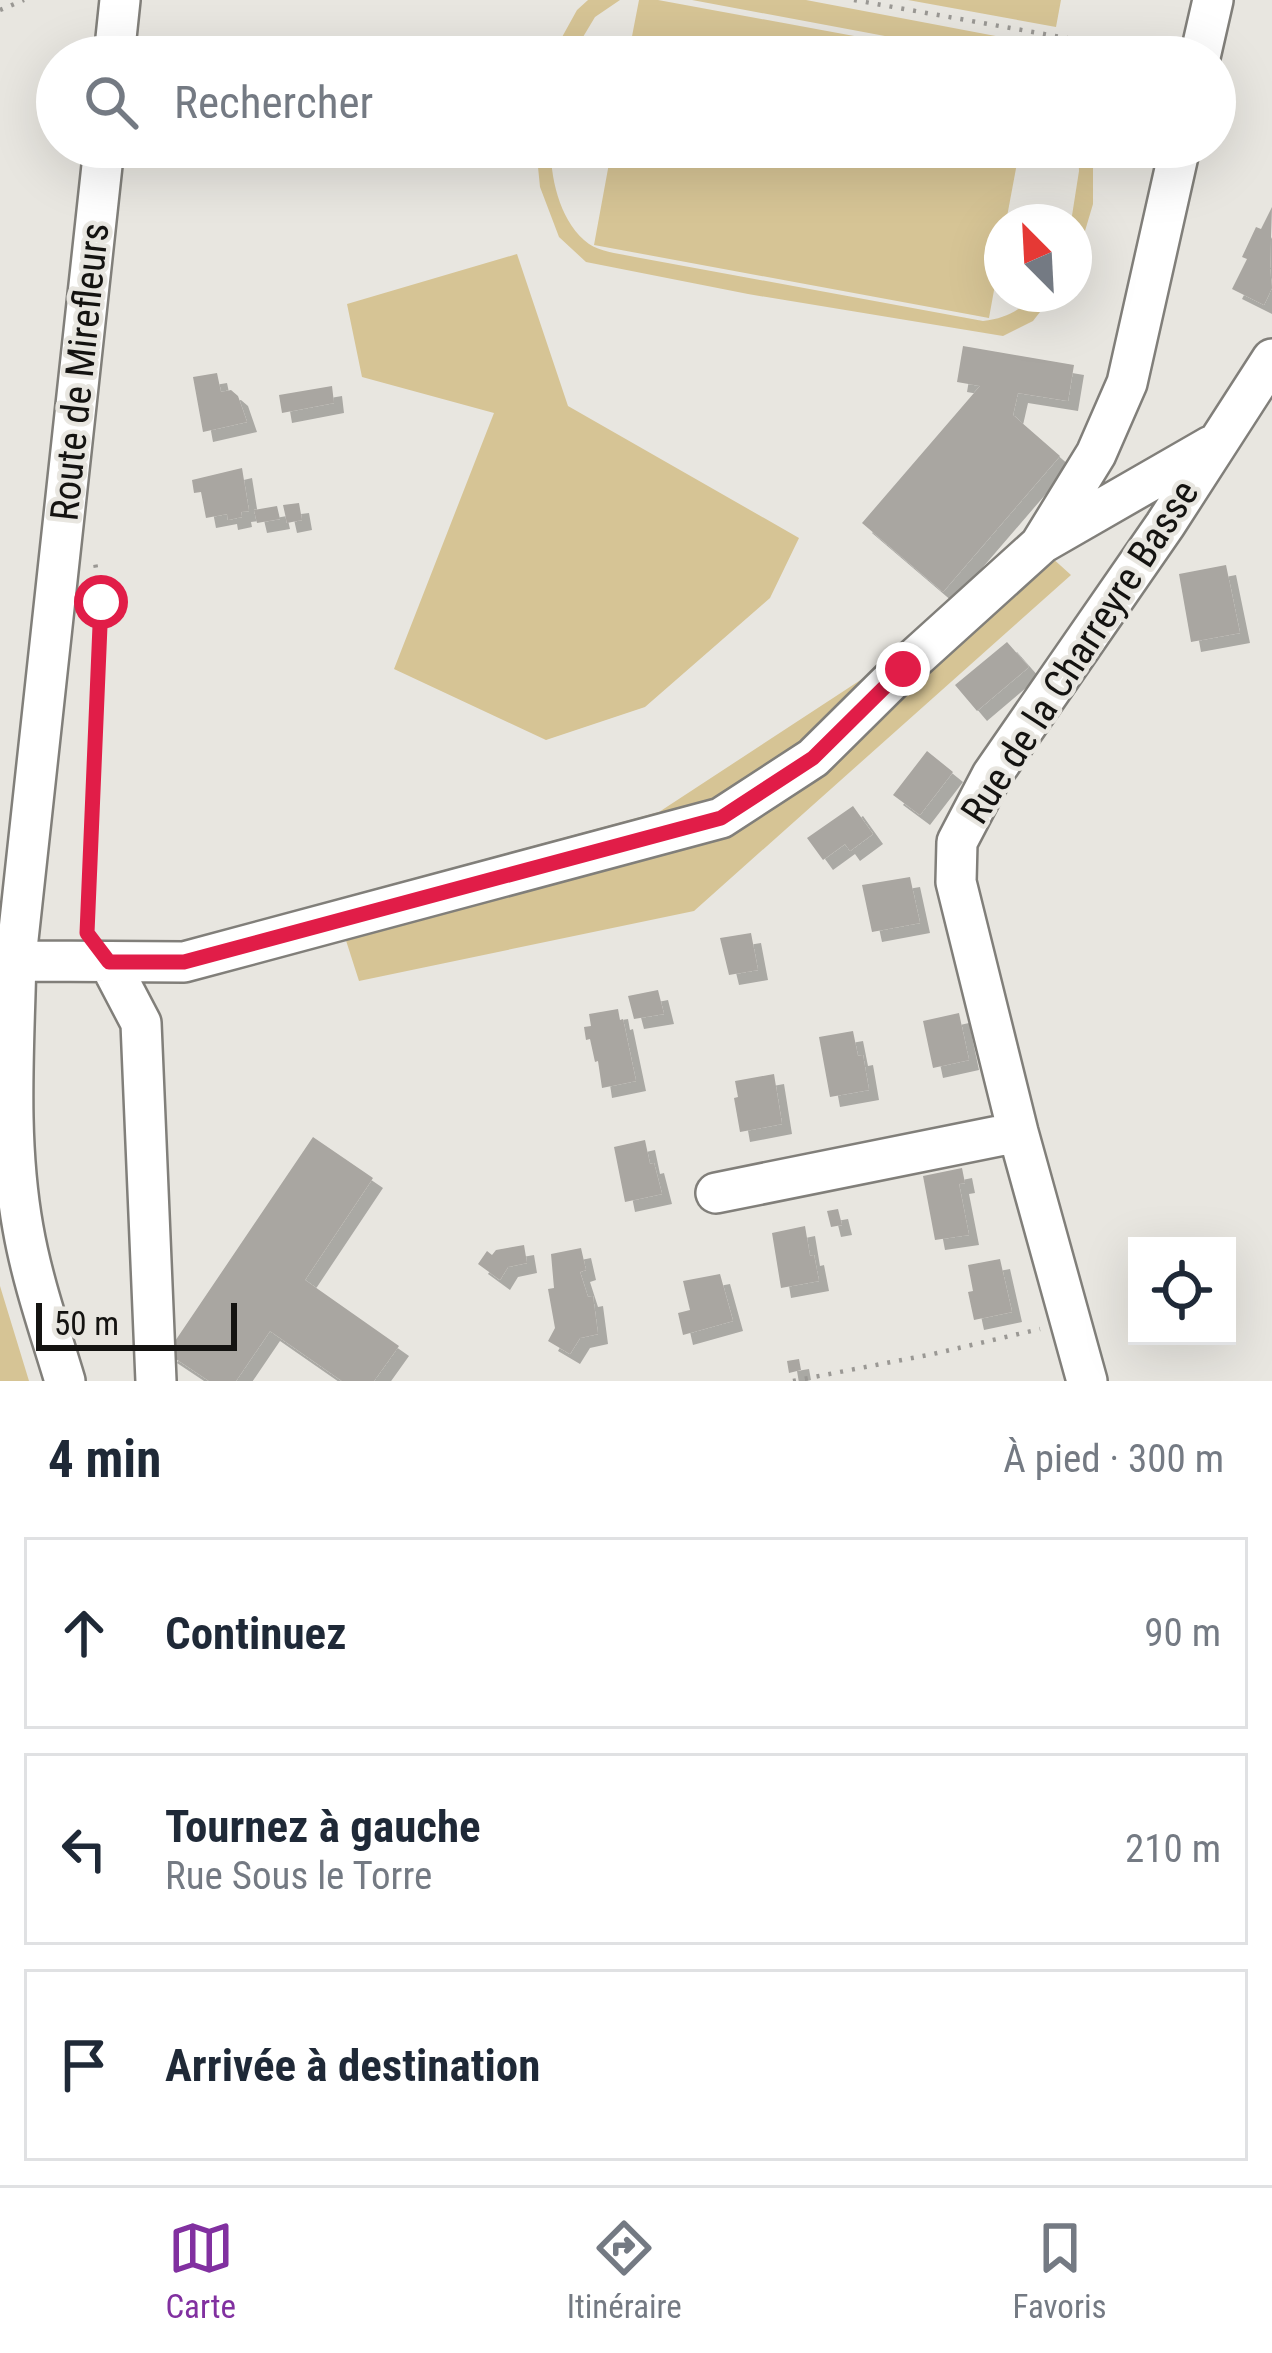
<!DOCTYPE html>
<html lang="fr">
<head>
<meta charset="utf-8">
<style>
	body { margin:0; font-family:"Roboto Condensed",sans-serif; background:#f6f6f7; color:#1f2937 }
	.controls { position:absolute; right:36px; bottom:36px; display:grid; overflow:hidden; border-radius:0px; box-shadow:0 12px 48px #0002 }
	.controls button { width:108px; height:108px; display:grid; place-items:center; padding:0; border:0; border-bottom:3px solid #e0e1e3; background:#fff; color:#1f2937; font:60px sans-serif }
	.compass { position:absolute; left:984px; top:204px; width:108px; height:108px; border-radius:50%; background:#fff; box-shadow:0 12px 48px #0002; rotate:336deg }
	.scale { position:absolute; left:36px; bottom:30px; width:201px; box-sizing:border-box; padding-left:12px; border:6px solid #141311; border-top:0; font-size:33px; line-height:42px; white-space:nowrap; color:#141311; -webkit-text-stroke:9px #e8e6e0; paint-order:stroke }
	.stop { position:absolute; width:36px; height:36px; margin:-27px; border:9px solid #e11d48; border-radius:50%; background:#fff }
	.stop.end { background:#e11d48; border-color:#fff; box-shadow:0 3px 12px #0008 }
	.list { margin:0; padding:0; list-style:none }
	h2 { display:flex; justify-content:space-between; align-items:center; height:156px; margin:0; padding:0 48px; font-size:51px }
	h2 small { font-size:39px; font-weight:400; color:#747a83 }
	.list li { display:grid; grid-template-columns:78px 1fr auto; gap:36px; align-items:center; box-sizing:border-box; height:192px; margin:0 24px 24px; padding:0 24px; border:3px solid #e0e1e3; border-radius:0px }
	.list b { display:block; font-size:45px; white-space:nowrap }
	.list p { margin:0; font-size:39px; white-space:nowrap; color:#747a83 }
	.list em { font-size:39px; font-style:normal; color:#747a83 }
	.icon { flex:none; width:66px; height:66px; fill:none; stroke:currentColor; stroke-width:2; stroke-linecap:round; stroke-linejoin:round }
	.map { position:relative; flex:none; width:1272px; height:1381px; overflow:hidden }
	.search { position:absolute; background:#fff; box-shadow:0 12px 48px #0002; left:36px; right:36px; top:36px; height:132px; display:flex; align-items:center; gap:30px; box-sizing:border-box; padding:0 42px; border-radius:66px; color:#747a83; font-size:45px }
	.sheet { height:804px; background:#fff }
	nav { display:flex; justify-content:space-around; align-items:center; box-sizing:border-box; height:168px; border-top:3px solid #e0e1e3; background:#fff; font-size:33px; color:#747a83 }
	nav a { display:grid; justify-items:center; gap:6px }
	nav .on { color:#8130a0 }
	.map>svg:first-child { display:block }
	.green { fill:#d6c495 }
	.building { fill:#a9a6a1; filter:url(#shadow) }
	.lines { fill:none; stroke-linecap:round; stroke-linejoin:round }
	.minor-casing { stroke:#817f7a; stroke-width:44 }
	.path { stroke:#9a9894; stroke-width:4.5; stroke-dasharray:3 9; stroke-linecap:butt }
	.minor { stroke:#fff; stroke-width:39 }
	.route { stroke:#e11d48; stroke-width:15 }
	.labels { text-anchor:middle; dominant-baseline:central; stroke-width:9; stroke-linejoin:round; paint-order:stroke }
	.street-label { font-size:39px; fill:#141311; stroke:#e8e6e0 }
</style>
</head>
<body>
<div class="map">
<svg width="1272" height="1381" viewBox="0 0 1272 1381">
	<defs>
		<filter id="shadow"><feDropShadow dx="10" dy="10" stdDeviation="0" flood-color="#0004"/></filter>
	</defs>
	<rect width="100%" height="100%" fill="#e8e6e0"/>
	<!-- green -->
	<path class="green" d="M588,0h32l-25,17 -24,40h-20l26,-47z
		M639,0h19l310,57h-340z
		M692,0h114l301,57h-110z
		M908,0h153l-5,27z
		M536,147h15c-1,32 10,77 38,97 12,8 32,10 46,13l348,64c24,-3 36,-10 53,-27h18l-21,27 -30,15 -255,-42 -162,-32 -27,-25 -19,-50z
		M612,147h408l-14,75h-4v24l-13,72 -395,-73z
		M1078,147h15v57l-19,64v-46h-3l8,-51z
		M517,254l51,152 231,132 -29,60 -125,109 -99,33 -152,-71 100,-256 -132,-36 -15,-73z
		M1050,556l21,19 -377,336 -335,70 -26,-81 326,-88z
		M0,1286l29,95h-29z"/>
	<!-- building -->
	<path class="building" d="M1272,207l-2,62 2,19 -8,17 -32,-16 15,-30 -5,-2 14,-30 5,2z
		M963,346l111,19 -6,36 -50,-8 -5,22 47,41 -117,136 -81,-69 118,-137 -23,-4z
		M217,373l4,19 10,-2 7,6 9,26 -44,10 -10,-55z
		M332,386l2,17 -52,10 -3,-18z
		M242,468l7,43 -8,1 1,5 -14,3 -1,-6 -21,4 -5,-26 -7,1 -2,-13z
		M299,503l3,17 -15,3 -4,-18z
		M277,506l3,13 -23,4 -3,-13z
		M1226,565l14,68 -49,9 -12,-68z
		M1007,642l22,25 -52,44 -22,-26z
		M927,751l26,21 -33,43 -27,-20z
		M853,806l20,28 -23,17 -5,-7 -22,16 -16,-22z
		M910,877l10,46 -48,9 -10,-47z
		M751,933l7,37 -29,5 -9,-37z
		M658,990l6,24 -30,5 -6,-23z
		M618,1009l2,11 3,-1 13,62 -34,7 -4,-27 -3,1 -5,-23 -4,1 -2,-13 7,-1 -2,-12z
		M959,1013l10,47 -36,8 -10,-47z
		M853,1031l5,25 5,-1 6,35 -39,7 -11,-60z
		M774,1074l8,50 -42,8 -6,-34 4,-1 -3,-16z
		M313,1137l60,41 -68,102 94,66 -25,35h-32l-72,-50 -34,50h-27l-42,-28z
		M645,1140l5,24 4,-1 8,31 -37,8 -11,-55z
		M962,1168l3,15 -6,1 10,51 -34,5 -12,-64z
		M838,1209l4,16 -11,2 -4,-16z
		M805,1226l5,30 4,-1 5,26 -38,7 -9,-55z
		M524,1245l3,18 -19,4 -8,13 -22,-16 9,-13 5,4 4,-5z
		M581,1248l5,22 -6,2 8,25 5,-1 5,38 -18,4 -10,16 -22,-13 7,-13 -7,-39 6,-1 -3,-34z
		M1000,1259l12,53 -38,8 -6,-28 5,-1 -5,-26z
		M720,1274l13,47 -50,14 -5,-22 12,-3 -7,-29z
		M799,1359l2,11 -12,3 -2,-12z"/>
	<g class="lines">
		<!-- minor casing -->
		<g class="minor-casing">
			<path id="minor" d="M114,57l6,-57
				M1200,57l13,-57
				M1044,542l167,-96
				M16,958l17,3 151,1 537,-144 92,-60 90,-89 137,-124 56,-91 31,-71 53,-236
				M109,962l32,61 15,358
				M716,1193l302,-61
				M65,1381c-15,-50 -33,-101 -42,-153 -16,-89 -9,-180 -7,-270l88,-811
				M1087,1381l-69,-249 -62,-250 1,-40 35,-67 173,-250 107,-166"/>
		</g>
		<!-- path -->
		<path class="path" d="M854,0l313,56
			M0,10l24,-10
			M88,927l13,-325 -6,-40
			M793,1381l140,-27 107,-25"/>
		<!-- minor -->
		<use href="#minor" class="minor"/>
	</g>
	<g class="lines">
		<!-- route -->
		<path class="route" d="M101,602l-14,331 22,29h75l537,-144 92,-60 90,-89"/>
	</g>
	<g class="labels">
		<!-- street labels -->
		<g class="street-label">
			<text transform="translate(80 372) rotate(-84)">Route de Mirefleurs</text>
			<text transform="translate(1080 652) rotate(-57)">Rue de la Charreyre Basse</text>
		</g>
	</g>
</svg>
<div class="controls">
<button><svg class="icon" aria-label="locate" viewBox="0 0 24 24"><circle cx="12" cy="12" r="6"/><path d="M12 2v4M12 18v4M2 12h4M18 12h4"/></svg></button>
</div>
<svg class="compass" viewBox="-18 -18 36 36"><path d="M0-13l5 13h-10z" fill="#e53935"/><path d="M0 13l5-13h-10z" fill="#747a83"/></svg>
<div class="scale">50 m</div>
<div class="stop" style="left:101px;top:602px"></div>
<div class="stop end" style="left:903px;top:669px"></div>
<div class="search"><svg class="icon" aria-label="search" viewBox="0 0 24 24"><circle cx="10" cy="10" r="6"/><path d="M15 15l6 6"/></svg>Rechercher</div>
</div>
<section class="sheet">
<h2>4 min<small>À pied · 300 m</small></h2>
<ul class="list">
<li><svg class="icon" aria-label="ahead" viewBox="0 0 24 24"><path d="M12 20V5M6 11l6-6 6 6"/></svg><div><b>Continuez</b></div><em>90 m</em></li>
<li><svg class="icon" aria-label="left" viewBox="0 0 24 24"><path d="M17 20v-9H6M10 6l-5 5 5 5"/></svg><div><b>Tournez à gauche</b><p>Rue Sous le Torre</p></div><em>210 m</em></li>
<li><svg class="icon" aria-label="arrive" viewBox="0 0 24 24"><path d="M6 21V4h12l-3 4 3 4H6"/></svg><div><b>Arrivée à destination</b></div></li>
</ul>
</section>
<nav>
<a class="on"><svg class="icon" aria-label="map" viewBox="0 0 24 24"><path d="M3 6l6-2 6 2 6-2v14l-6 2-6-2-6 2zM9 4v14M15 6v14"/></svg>Carte</a>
<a><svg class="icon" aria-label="directions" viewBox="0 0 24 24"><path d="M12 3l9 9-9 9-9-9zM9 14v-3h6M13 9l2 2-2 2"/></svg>Itinéraire</a>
<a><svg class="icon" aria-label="saved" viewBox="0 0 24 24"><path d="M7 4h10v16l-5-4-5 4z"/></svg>Favoris</a>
</nav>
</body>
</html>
